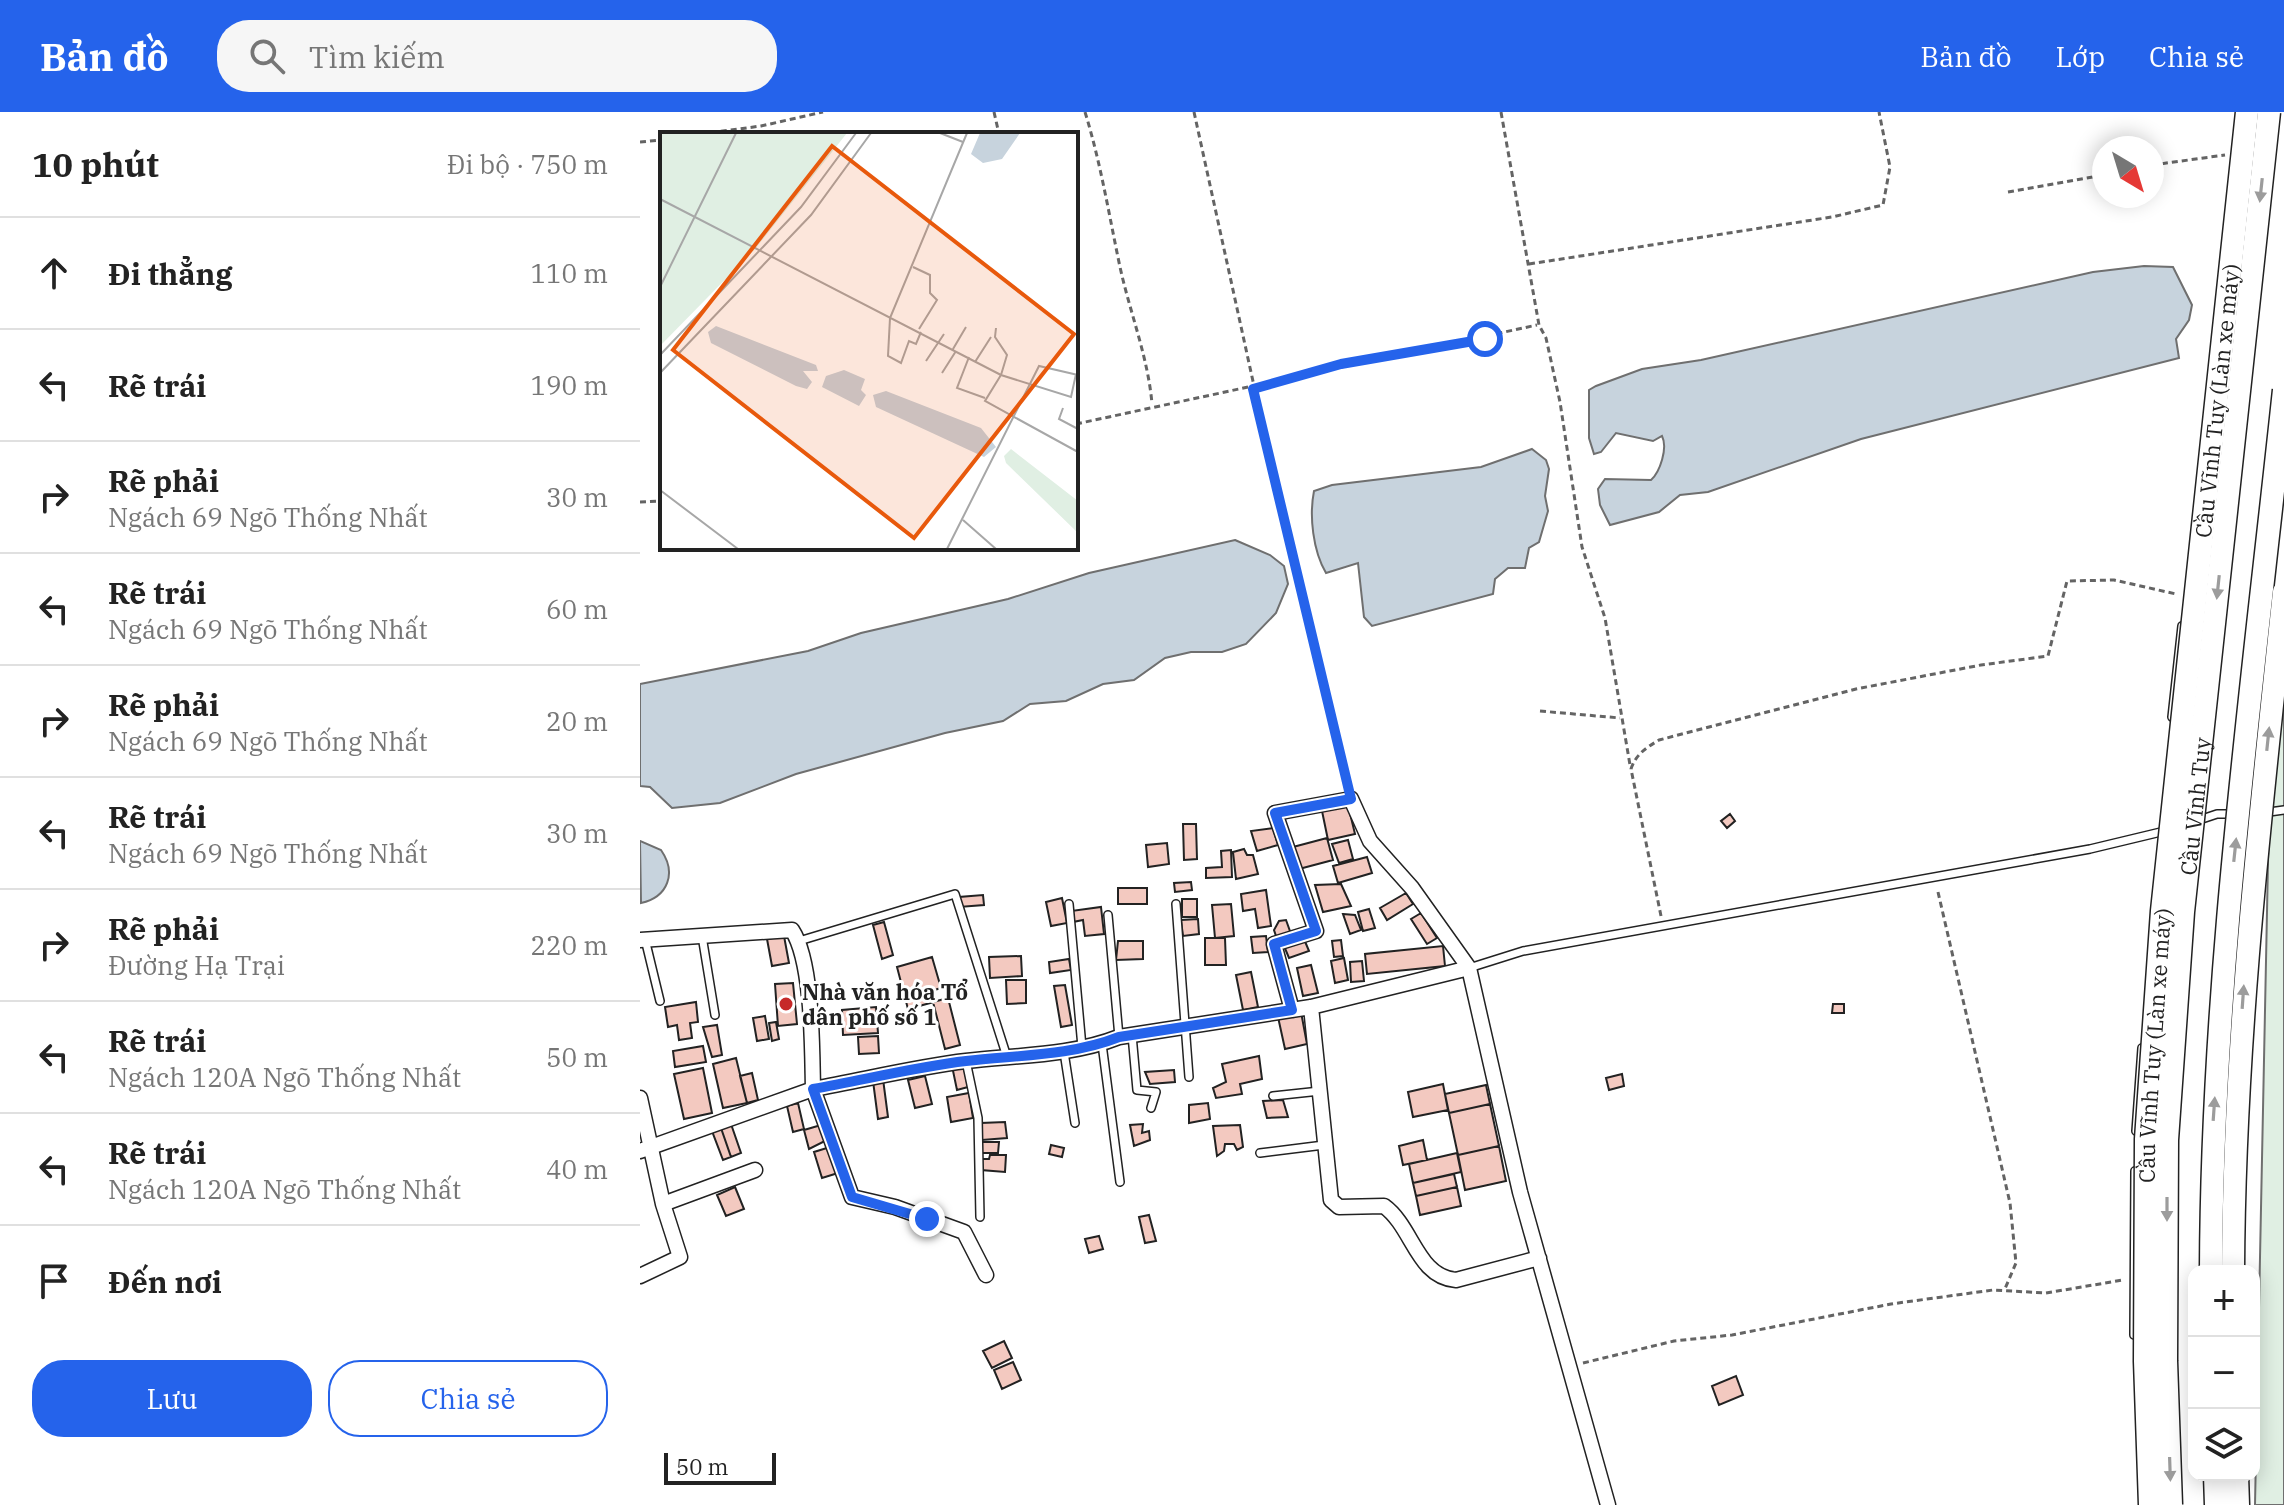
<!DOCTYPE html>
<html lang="vi">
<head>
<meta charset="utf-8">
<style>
	body { margin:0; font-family:"IBM Plex Serif",serif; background:#f6f6f6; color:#222 }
	.controls { position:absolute; right:24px; bottom:24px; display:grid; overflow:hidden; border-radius:16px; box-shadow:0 4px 20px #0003 }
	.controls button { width:72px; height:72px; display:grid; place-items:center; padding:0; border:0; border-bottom:2px solid #e0e0e0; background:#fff; color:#222; font:40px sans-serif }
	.compass { position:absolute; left:1452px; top:24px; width:72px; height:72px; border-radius:50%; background:#fff; box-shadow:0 4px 20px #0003; rotate:142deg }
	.scale { position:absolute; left:24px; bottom:20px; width:112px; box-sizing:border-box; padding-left:8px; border:4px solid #222; border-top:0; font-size:22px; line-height:28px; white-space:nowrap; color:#222; -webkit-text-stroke:6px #fff; paint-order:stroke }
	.stop { position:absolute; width:24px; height:24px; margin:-18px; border:6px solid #2563eb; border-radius:50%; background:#fff }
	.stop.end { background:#2563eb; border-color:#fff; box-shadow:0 2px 8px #0008 }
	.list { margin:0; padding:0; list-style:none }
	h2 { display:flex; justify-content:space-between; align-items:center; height:104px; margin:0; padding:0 32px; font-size:34px }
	h2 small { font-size:26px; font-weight:400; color:#767676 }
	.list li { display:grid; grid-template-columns:52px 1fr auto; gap:24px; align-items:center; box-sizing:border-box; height:112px; padding:0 32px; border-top:2px solid #e0e0e0 }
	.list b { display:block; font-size:30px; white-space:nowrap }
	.list p { margin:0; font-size:26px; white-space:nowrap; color:#767676 }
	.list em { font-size:26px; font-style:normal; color:#767676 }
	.actions { display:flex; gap:16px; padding:24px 32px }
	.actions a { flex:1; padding:18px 0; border:2px solid #2563eb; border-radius:32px; text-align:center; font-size:28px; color:#2563eb }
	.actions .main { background:#2563eb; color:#fff }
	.icon { flex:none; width:44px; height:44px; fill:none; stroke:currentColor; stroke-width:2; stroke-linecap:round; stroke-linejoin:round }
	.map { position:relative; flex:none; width:1644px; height:1393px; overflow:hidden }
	header { display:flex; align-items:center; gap:48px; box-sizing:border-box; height:112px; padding:0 40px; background:#2563eb; color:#fff }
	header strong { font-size:38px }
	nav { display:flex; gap:44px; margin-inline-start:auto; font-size:28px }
	.search { width:560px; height:72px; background:#f6f6f6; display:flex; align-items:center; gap:20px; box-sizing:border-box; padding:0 28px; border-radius:32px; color:#767676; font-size:30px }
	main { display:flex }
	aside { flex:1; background:#fff }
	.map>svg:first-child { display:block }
	.green { fill:#e0efe3; stroke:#6f6f6f; stroke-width:2 }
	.water { fill:#c7d3dd; stroke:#6f6f6f; stroke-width:2 }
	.building { fill:#f3c9c0; stroke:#222; stroke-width:2 }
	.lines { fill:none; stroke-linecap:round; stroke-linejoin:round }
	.service-casing { stroke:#222; stroke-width:10 }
	.minor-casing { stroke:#222; stroke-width:17 }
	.trunk-casing { stroke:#222; stroke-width:25 }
	.path { stroke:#646464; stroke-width:3; stroke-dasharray:6 4; stroke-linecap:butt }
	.service { stroke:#fff; stroke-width:7 }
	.minor { stroke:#fff; stroke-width:14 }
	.trunk { stroke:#fff; stroke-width:22 }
	.trunk-bridge-casing { stroke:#222; stroke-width:25; stroke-linecap:butt }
	.trunk-bridge { stroke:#fff; stroke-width:22 }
	.oneway { fill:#9c9c9c }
	.route { stroke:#2563eb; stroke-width:10 }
	.poi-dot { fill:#c62828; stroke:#fff; stroke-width:3 }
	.labels { text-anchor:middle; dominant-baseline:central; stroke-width:6; stroke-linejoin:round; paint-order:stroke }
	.street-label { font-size:22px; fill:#222; stroke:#fff }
	.poi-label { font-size:22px; font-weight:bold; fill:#222; stroke:#fff; text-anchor:start }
	.inset-road { fill:none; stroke:#a7a7a7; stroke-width:2 }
	.view { fill:#e8590c; fill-opacity:0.15; stroke:#e8590c; stroke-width:4 }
	.inset-edge { fill:none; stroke:#222; stroke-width:4 }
</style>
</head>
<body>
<header>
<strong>Bản đồ</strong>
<div class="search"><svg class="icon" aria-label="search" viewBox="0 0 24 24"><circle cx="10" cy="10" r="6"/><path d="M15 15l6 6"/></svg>Tìm kiếm</div>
<nav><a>Bản đồ</a><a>Lớp</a><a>Chia sẻ</a></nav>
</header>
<main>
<aside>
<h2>10 phút<small>Đi bộ · 750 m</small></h2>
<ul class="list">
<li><svg class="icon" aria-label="ahead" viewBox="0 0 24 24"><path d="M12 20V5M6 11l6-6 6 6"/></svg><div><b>Đi thẳng</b></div><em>110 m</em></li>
<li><svg class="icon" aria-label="left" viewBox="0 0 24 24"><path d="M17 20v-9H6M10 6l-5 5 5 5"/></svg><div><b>Rẽ trái</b></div><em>190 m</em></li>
<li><svg class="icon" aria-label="right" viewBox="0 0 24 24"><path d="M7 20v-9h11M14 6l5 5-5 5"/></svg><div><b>Rẽ phải</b><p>Ngách 69 Ngõ Thống Nhất</p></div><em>30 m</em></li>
<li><svg class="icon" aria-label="left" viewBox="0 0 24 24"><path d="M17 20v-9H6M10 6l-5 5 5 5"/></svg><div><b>Rẽ trái</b><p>Ngách 69 Ngõ Thống Nhất</p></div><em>60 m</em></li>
<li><svg class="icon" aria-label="right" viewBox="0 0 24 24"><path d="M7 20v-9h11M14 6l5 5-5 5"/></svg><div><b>Rẽ phải</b><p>Ngách 69 Ngõ Thống Nhất</p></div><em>20 m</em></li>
<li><svg class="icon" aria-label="left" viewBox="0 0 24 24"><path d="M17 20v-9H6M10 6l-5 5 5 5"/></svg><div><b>Rẽ trái</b><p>Ngách 69 Ngõ Thống Nhất</p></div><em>30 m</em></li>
<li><svg class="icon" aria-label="right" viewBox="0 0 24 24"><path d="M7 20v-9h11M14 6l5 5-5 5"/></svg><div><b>Rẽ phải</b><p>Đường Hạ Trại</p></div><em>220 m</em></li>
<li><svg class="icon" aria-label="left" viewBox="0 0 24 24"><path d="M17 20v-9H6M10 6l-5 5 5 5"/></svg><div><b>Rẽ trái</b><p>Ngách 120A Ngõ Thống Nhất</p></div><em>50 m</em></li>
<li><svg class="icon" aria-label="left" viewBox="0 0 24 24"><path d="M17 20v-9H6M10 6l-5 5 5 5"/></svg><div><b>Rẽ trái</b><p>Ngách 120A Ngõ Thống Nhất</p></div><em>40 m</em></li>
<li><svg class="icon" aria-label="arrive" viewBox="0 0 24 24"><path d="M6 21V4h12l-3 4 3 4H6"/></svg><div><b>Đến nơi</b></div></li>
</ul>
<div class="actions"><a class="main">Lưu</a><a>Chia sẻ</a></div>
</aside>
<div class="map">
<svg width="1644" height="1393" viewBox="0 0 1644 1393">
	<rect width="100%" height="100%" fill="#fff"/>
	<!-- green -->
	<path class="green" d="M1644,572v821h-29l14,-692z"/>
	<!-- water -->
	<path class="water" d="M1504,154l29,1 19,38 -3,15 -13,19 3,19 -318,81 -153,53 -28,3 -21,17 -49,13 -10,-20 -2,-16 7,-10 46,1c9,-8 17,-32 11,-44l-9,5 -37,-8 -15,19 -7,2 -5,-16v-48l7,-4 46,-17 59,-9 392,-88z
		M892,337l14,11 3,9 -4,27 3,15 -9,31 -10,6 -4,20h-17l-13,11 -2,15 -121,32 -8,-9 -6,-54 -32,10c-13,-22 -17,-57 -12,-82l18,-6 149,-18z
		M595,428l35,15 14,11 4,18 -12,29 -30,31 -24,8h-31l-26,6 -31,22 -31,4 -37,17 -36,3 -27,17 -58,12 -149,41 -76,29 -48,5 -22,-21 -10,-1v-102l168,-33 53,-18 147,-34 81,-26z
		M0,729l21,9c16,23 7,47 -20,53z"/>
	<!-- building -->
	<path class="building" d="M708,693l7,29 -27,6 -6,-29z
		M1090,702l5,7 -8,7 -6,-7z
		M543,712h13l1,35 -13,1z
		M633,716l5,17 -21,6 -6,-20z
		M687,726l6,22 -34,9 -6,-22z
		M708,728l5,19 -14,4 -7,-19z
		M527,731l2,21 -21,3 -2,-22z
		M604,737l3,6h6l5,19 -22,5 -3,-27z
		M591,738l1,27 -26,1v-10l16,-1 -1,-16z
		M727,745l5,16 -34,10 -5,-17z
		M551,770l1,8 -17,2 -1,-9z
		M701,772l10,22 -28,6 -8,-27z
		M478,776h29v16h-29z
		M626,778l5,36 -13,2 -3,-19 -12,2 -2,-17z
		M766,781l7,11 -26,16 -7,-12z
		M343,783l1,10 -25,2v-10z
		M422,786l5,25 -16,3 -5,-24z
		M542,787h15v18h-15z
		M591,792l3,32 -19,2 -3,-33z
		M461,795l3,27 -19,2 -2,-16 -10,2 -2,-11z
		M729,797l6,19 -12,3 -5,-19z
		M781,801l16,25 -10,6 -16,-25z
		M703,802l12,1 6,15 -11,4z
		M558,807l1,15 -16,2 -2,-16z
		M646,808l5,14 -14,5 -3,-9 5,-9z
		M244,810l9,33 -11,4 -9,-34z
		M144,824l5,27 -17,3 -5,-27z
		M626,824l2,16 -15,1 -2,-16z
		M565,826h20l1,27h-21z
		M664,827l5,12 -20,7 -5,-12z
		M701,828l2,16 -9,1 -2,-16z
		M478,829h25v18l-27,1z
		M803,834l2,20 -78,8 -2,-20z
		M381,844l1,20 -32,2 -1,-21z
		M292,845l9,31 -10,3 3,11 -26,7 -11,-42z
		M704,846l4,22 -13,3 -4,-22z
		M429,847l2,11 -21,3 -1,-11z
		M722,849l2,20 -13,1 -1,-20z
		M671,853l7,28 -15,3 -6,-28z
		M611,860l7,35 -15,3 -7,-35z
		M366,868h20v23l-19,1z
		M153,871l4,41 -19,2 -3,-42z
		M425,873l7,40 -11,2 -7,-41z
		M308,886l12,47 -15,4 -12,-47z
		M56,890l2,20 -8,1 2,15 -13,2 -2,-15 -9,2 -3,-20z
		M1193,892h11v9h-12z
		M236,895l2,26 -35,2 -1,-25z
		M661,900l6,32 -22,5 -7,-32z
		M125,904l4,23 -12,2 -4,-23z
		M136,910l3,17 -7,2 -3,-18z
		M77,913l5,30 -10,2 -9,-30z
		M238,924l1,17 -20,1 -1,-17z
		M63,934l3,16 -31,5 -2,-16z
		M619,944l3,23 -22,5 2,10 -26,4 -3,-10 13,-6 -4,-18z
		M96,946l11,45 -24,5 -10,-44z
		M323,951l5,24 -11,3 -5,-24z
		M63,956l9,45 -28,6 -10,-45z
		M534,958l1,12 -25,2 -5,-12z
		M112,961l6,27 -11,3 -7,-27z
		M982,962l2,12 -15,4 -3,-12z
		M285,964l7,28 -17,4 -7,-28z
		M243,967l5,38 -10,2 -5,-38z
		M803,972l5,26 -35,7 -5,-25z
		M846,973l4,19 -41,9 -4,-19z
		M329,981l4,25 -22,4 -4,-25z
		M643,988l5,17 -21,1 -4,-17z
		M158,991l6,26 -11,3 -6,-26z
		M568,991l2,16 -21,4v-18z
		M850,992l9,42 -41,9 -9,-42z
		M365,1010l2,16 -25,2 -1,-17z
		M91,1012l10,29 -10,4 -10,-29z
		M503,1012l-1,9 7,-2 1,9 -16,6 -4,-21z
		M181,1013l4,16 -16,8 -5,-19z
		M600,1013l3,22 -6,3 -3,-6h-9l-1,7 -7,5 -4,-30z
		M81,1016l10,29 -8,3 -11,-29z
		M783,1028l4,20 -24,5 -4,-19z
		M341,1030h18l-1,11h-17z
		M411,1033l13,3 -2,9 -13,-3z
		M859,1034l7,35 -41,9 -7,-35z
		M190,1035l8,26 -16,5 -8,-26z
		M817,1041l4,19 -48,11 -4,-19z
		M350,1043h16l-1,17 -24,-2 1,-11h7z
		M814,1062l3,13 -41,9 -3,-13z
		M95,1075l9,22 -18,7 -9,-21z
		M817,1075l4,19 -41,9 -4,-19z
		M509,1103l7,26 -11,2 -6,-26z
		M459,1124l4,13 -14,4 -4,-14z
		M364,1229l8,17 -20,10 -9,-17z
		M373,1250l8,18 -19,9 -8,-19z
		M1096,1264l7,19 -24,10 -7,-19z"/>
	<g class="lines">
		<!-- service casing -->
		<g class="service-casing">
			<path id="service" d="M1532,605l10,-91
				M1622,701l22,-3
				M1556,709l21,-7h17
				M429,792l13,143
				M536,792l13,173
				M468,803l11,122
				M62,824l13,79
				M5,827l15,62
				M159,829l156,-47 52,163
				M829,856l54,-17 567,-102 75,-18
				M492,923l5,55 19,2 -5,16
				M462,932l18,138
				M424,940l11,71
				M326,949l12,57 2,99
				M633,984l47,-5
				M1496,1019l6,-83
				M620,1041l64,-8
				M1494,1223l1,-164"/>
		</g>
		<!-- minor casing -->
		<g class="minor-casing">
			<path id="minor" d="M0,828l152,-10c21,32 20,119 21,159 51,-9 102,-22 153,-28 51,-6 105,-5 153,-24l192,-30 158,-39
				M671,895l20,193 8,7 45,-1c29,21 33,71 72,74l83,-22
				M652,898l-18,-66 42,-13 -41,-118 76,-14 19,42 42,47 57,80 51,224 88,313
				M0,986l23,106 17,53 -40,19
				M0,1039l173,-62 39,108 43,10 69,25 22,43
				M23,1092l92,-34"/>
		</g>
		<!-- trunk casing -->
		<g class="trunk-casing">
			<path id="trunk" d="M1575,1363l1,30
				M1597,1363l1,30"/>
		</g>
		<!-- path -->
		<path class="path" d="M354,0l5,22
			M445,0c16,52 24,103 35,155 10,46 28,90 32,137
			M554,0l108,493 11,27 36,154
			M861,0l38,213 7,13 14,64 22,145 23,71 25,147
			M61,22l60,-8 62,-14
			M0,30l22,-2
			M1512,53l73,-10
			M1368,80l96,-17
			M889,152l303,-47 51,-12 7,-38 -11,-55
			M436,312l461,-99
			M0,390l22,-1
			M900,599l80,7
			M1298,780l72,311 6,60 -12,28
			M1021,804l-30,-147c5,-15 15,-21 28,-29l197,-51 125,-24 67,-9 19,-75 47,-1 62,14
			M943,1251l91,-22 58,-6 159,-31 102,-14 53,3 77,-13"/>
		<!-- service -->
		<use href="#service" class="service"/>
		<!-- minor -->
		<use href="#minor" class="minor"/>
		<!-- trunk -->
		<use href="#trunk" class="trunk"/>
		<!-- trunk-bridge casing -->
		<g class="trunk-bridge-casing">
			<g id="trunk-bridge">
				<path d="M1571,1159c1,-295 42,-588 73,-881"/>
				<path d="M1593,1159c1,-228 27,-453 51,-679"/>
				<path id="s1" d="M1510,1393l-5,-144 1,-222 16,-228 85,-799"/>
				<path id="s2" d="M1531,1393l-5,-144 1,-221 16,-228 86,-800"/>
			</g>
		</g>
		<!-- trunk-bridge -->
		<use href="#trunk-bridge" class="trunk-bridge"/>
	</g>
	<!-- one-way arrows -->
	<defs><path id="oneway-solid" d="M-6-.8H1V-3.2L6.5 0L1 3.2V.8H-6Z" transform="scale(2)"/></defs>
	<g class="oneway">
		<use href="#oneway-solid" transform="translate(1621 78) rotate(96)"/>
		<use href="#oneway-solid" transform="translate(1578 475) rotate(96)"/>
		<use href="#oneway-solid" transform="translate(1628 627) rotate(-84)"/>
		<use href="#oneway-solid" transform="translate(1595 738) rotate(-84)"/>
		<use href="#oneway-solid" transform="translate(1603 885) rotate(-86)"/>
		<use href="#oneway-solid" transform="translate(1574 997) rotate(-86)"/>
		<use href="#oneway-solid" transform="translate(1527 1097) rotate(90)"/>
		<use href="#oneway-solid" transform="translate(1530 1357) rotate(88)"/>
	</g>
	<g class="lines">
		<!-- route -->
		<path class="route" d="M287,1107l-75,-22 -39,-108c51,-9 102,-22 153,-28 51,-6 105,-5 153,-24l173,-27 -18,-66 42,-13 -41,-118 76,-14 -98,-410 88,-25 144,-25"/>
	</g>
	<!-- markers -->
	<circle class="poi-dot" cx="146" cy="892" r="8"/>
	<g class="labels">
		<!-- street labels -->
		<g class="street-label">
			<text stroke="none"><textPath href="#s1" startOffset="1108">Cầu Vĩnh Tuy (Làn xe máy)</textPath></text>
			<text stroke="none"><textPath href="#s2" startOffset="700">Cầu Vĩnh Tuy</textPath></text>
			<text stroke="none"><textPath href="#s1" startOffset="460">Cầu Vĩnh Tuy (Làn xe máy)</textPath></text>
		</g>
		<!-- poi labels -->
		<g class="poi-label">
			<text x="162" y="879">Nhà văn hóa Tổ<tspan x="162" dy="25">dân phố số 1</tspan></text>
		</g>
	</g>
	<!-- overview -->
	<g transform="translate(20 20)">
		<rect width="418" height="418" fill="#fff"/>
		<path d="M0,1h187l-92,116 -95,97zM351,317l67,52v32l-72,-70 -2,-7z" fill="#e0efe3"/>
		<path d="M320,1h40l-18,26 -19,4 -12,-9zM56,194l100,39 2,6h-15l9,11 -5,7 -11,-3 -85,-43 -3,-11zM184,238l21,9 -4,11 5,5 -7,11 -37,-19 4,-11zM226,259l95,37 15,19 -12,10 -108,-50 -3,-12z" fill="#c7d3dd"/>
		<path class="inset-road" d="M280,1l23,9M0,67l341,176 -16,26 93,51M253,135l17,8v18l7,7 -18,29M0,155l76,-154M336,196l-1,9 12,18 -6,20 70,22 5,-23M261,200l-5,12 -7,-3 -8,22 -13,-7 2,-38 77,-185M293,217l13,-22M0,223l141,-148 55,-74M309,225l-12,31 28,10M266,229l18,-27M315,230l16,-25M0,241l151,-158 60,-82M282,241l14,-22M403,276l-4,11 19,10M0,358l78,59M303,388l33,29M287,417l92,-183 39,9"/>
		<path class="view" d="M172,14l242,188 -160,204 -241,-188z"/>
		<rect width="418" height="418" class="inset-edge"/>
	</g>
</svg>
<div class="controls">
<button>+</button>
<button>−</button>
<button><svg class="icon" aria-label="layers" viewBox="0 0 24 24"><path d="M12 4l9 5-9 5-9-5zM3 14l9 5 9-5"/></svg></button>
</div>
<svg class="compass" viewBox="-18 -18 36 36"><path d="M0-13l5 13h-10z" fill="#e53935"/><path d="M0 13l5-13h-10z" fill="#767676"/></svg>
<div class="scale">50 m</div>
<div class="stop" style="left:845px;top:227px"></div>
<div class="stop end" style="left:287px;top:1107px"></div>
</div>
</main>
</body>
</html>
